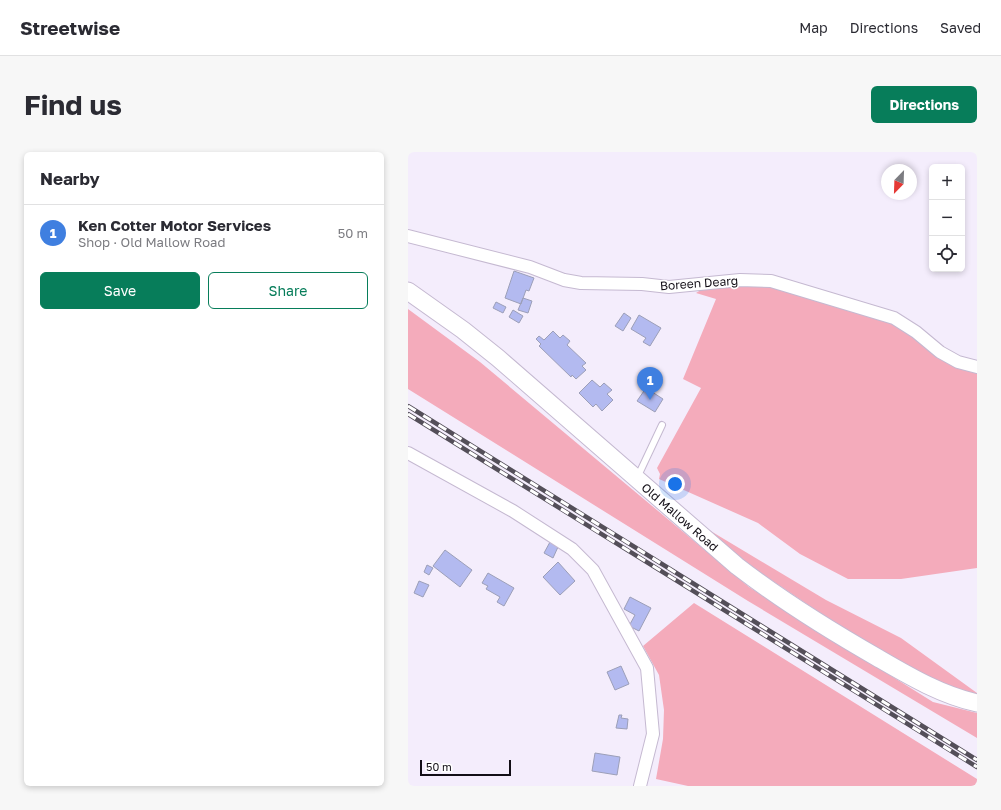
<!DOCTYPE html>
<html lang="en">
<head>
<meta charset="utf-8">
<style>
	body { margin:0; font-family:"Golos Text",sans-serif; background:#f7f7f7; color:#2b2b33 }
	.controls { position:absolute; right:12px; top:12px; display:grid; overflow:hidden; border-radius:6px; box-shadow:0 2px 6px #0003 }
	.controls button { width:36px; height:36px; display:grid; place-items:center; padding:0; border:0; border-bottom:1px solid #e1e1e2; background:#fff; color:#2b2b33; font:20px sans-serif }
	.compass { position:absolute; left:473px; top:12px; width:36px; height:36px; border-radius:50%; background:#fff; box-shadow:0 2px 6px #0003; rotate:203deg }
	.scale { position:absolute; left:12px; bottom:10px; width:91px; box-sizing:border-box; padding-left:4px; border:2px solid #120e16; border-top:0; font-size:11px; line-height:14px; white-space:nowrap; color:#120e16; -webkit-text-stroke:3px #fff; paint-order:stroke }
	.you { position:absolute; left:267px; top:332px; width:14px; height:14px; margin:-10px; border:3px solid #fff; border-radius:50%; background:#1a73e8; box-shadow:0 0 0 6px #1a73e833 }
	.badge { display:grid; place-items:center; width:26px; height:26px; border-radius:50%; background:#077d5a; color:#fff; font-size:13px; font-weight:700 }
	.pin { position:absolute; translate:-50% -33px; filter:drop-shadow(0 1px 2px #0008) }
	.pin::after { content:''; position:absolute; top:21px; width:14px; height:12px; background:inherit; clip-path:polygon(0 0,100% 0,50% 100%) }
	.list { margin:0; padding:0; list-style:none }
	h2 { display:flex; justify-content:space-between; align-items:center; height:52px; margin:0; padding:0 16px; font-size:17px }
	h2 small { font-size:13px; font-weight:400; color:#7c7c81 }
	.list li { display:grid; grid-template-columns:26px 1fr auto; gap:12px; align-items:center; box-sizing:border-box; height:56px; padding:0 16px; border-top:1px solid #e1e1e2 }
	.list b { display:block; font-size:15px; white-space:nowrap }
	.list p { margin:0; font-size:13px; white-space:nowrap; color:#7c7c81 }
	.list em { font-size:13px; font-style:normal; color:#7c7c81 }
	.actions { display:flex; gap:8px; padding:12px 16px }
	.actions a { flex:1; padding:9px 0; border:1px solid #077d5a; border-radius:6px; text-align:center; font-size:14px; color:#077d5a }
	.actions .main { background:#077d5a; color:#fff }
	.icon { flex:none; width:22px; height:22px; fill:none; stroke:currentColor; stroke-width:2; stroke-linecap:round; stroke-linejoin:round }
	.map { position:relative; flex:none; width:569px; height:634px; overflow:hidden; border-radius:6px }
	header { display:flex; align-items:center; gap:24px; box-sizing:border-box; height:56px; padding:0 20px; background:#fff; border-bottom:1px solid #e1e1e2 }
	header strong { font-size:19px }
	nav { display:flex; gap:22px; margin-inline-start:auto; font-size:14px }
	.intro { display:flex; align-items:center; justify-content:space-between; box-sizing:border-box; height:96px; padding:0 24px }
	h1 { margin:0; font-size:28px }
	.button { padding:10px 18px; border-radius:6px; background:#077d5a; color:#fff; font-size:14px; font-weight:700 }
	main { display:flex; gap:24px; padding:0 24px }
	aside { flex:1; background:#fff; border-radius:6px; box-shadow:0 2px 6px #0003 }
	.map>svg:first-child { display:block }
	.green { fill:#f4abbb }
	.building { fill:#b3baf0; stroke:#9c9fb8 }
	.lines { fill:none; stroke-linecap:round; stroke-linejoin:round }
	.lane-casing { stroke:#c5b9d1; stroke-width:8 }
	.street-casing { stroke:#c5b9d1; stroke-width:14 }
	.secondary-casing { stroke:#c5b9d1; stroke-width:19 }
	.lane { stroke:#fff; stroke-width:6 }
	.street { stroke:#fff; stroke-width:12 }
	.secondary { stroke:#fff; stroke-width:17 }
	.rail-casing { stroke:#544f59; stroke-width:4.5 }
	.rail { stroke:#fff; stroke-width:3; stroke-dasharray:9; stroke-linecap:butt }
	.labels { text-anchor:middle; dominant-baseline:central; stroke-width:3.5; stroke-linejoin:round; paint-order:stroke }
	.street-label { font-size:12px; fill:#120e16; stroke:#fff }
</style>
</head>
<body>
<header>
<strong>Streetwise</strong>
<nav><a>Map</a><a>Directions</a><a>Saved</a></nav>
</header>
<div class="intro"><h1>Find us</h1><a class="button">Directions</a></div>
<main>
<aside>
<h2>Nearby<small></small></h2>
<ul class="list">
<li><span class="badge" style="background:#3f7fe0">1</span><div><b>Ken Cotter Motor Services</b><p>Shop · Old Mallow Road</p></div><em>50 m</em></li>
</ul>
<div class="actions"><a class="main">Save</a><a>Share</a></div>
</aside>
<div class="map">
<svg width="569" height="634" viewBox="0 0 569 634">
	<rect width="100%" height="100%" fill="#f4edfc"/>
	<!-- green -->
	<path class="green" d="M362,132l109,34 28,13 70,40v197l-76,11h-53l-48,-25 -42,-31 -99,-44 1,-5 -3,-6 44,-80 -18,-9 33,-80 -20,-6 8,-5z
		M0,157l72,53 269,225 184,115 44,11v25l-229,-137 -340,-212z
		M296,375l122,73 75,38 76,55v2l-30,-7 -106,-61 -80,-54 -51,-38z
		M286,451l283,176v7h-289l-32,-7 7,-40 1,-29 -5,-35 -16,-29z"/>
	<!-- building -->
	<path class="building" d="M106,119l20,7 -5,13 -3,-1 -5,14 -16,-6z
		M115,146l9,3 -4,12 -10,-3z
		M88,150l10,5 -3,6 -10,-5z
		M105,158l10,6 -4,7 -10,-6z
		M216,161l7,5 -8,13 -8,-5z
		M231,163l22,13 -11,18 -7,-4 3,-4 -15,-9z
		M145,179l7,7 3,-3 7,6 -3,4 19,18 -4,3 4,4 -10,9 -4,-4 -1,2 -32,-31 2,-2 -5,-5 3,-3 5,4z
		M184,228l8,7 4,-4 8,7 -5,4 6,6 -11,11 -6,-7 -3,3 -14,-14z
		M238,236l17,11 -8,13 -18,-11z
		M142,390l8,5 -5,11 -9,-5z
		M37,398l27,20 -12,17 -27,-21z
		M150,410l17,19 -15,14 -17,-18z
		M19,413l6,3 -4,7 -5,-3z
		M80,421l26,15 -10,18 -7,-4 3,-5 -14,-8 2,-3 -6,-3z
		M11,429l10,4 -6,12 -9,-4z
		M222,445l21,11 -12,23 -10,-5 6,-11 -11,-6z
		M213,514l8,18 -14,6 -8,-18z
		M211,563h3l-1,3 7,1 -1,10 -11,-1z
		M187,601l25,4 -3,18 -25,-4z"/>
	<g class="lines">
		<!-- lane casing -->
		<g class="lane-casing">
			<path id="lane" d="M229,326l25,-53"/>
		</g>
		<!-- street casing -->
		<g class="street-casing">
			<path id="street" d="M0,84l122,31 34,13 17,3 61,1 27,3 71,-7 31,1 123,37 22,14 24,20 18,10 19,5
				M0,301l105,58 59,38 21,21 54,98 6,66 -13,52"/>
		</g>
		<!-- secondary casing -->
		<g class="secondary-casing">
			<path id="secondary" d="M0,139l55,39 35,28 239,208c44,34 92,64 141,92 31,18 63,37 99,45"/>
		</g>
		<!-- lane -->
		<use href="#lane" class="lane"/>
		<!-- street -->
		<use href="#street" class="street"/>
		<!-- secondary -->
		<use href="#secondary" class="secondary"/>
		<!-- rail casing -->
		<g class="rail-casing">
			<path id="rail" d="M0,254l569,354
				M0,262l569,353"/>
		</g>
		<!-- rail -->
		<use href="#rail" class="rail"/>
	</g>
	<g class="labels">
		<!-- street labels -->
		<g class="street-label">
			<text transform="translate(291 131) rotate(-4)">Boreen Dearg</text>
			<text transform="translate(272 365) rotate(41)">Old Mallow Road</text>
		</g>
	</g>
</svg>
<div class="controls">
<button>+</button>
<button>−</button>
<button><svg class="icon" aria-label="locate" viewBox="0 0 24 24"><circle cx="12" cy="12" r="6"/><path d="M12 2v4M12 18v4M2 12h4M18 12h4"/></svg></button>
</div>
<svg class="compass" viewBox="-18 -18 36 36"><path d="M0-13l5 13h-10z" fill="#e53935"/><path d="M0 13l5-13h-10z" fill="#7c7c81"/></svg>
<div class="scale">50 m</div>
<div class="you"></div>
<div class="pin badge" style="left:242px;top:248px;background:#3f7fe0">1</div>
</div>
</main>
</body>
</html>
